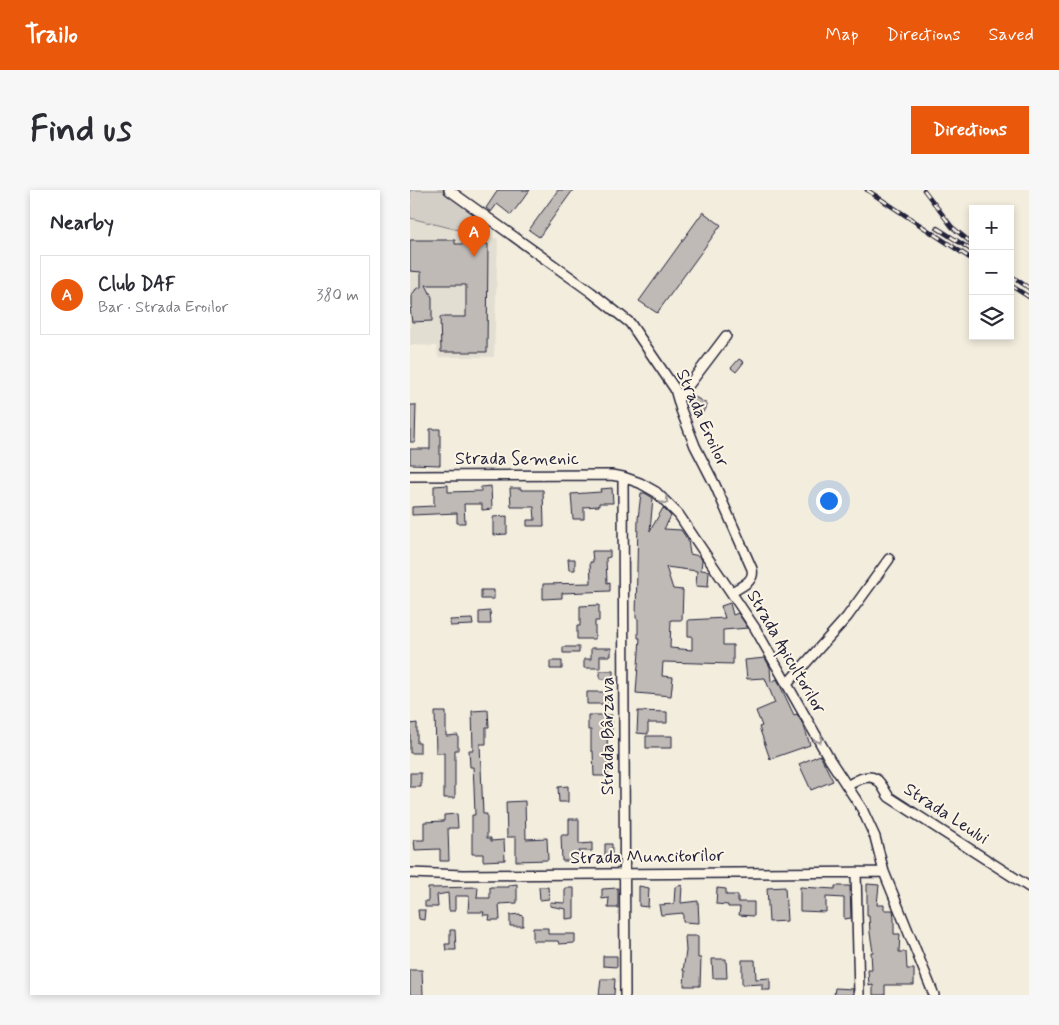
<!DOCTYPE html>
<html lang="en">
<head>
<meta charset="utf-8">
<style>
	body { margin:0; font-family:Mynerve,sans-serif; background:#f7f7f7; color:#2b2b33 }
	.controls { position:absolute; right:15px; top:15px; display:grid; overflow:hidden; border-radius:0px; box-shadow:0 2px 8px #0003 }
	.controls button { width:45px; height:45px; display:grid; place-items:center; padding:0; border:0; border-bottom:1px solid #e1e1e2; background:#fff; color:#2b2b33; font:25px sans-serif }
	.you { position:absolute; left:418px; top:310px; width:18px; height:18px; margin:-12px; border:4px solid #fff; border-radius:50%; background:#1a73e8; box-shadow:0 0 0 8px #1a73e833 }
	.badge { display:grid; place-items:center; width:32px; height:32px; border-radius:50%; background:#ea580c; color:#fff; font-size:16px; font-weight:700 }
	.pin { position:absolute; translate:-50% -41px; filter:drop-shadow(0 1px 2px #0008) }
	.pin::after { content:''; position:absolute; top:26px; width:18px; height:15px; background:inherit; clip-path:polygon(0 0,100% 0,50% 100%) }
	.list { margin:0; padding:0; list-style:none }
	h2 { display:flex; justify-content:space-between; align-items:center; height:65px; margin:0; padding:0 20px; font-size:21px }
	h2 small { font-size:16px; font-weight:400; color:#7c7c81 }
	.list li { display:grid; grid-template-columns:32px 1fr auto; gap:15px; align-items:center; box-sizing:border-box; height:80px; margin:0 10px 10px; padding:0 10px; border:1px solid #e1e1e2; border-radius:0px }
	.list b { display:block; font-size:19px; white-space:nowrap }
	.list p { margin:0; font-size:16px; white-space:nowrap; color:#7c7c81 }
	.list em { font-size:16px; font-style:normal; color:#7c7c81 }
	.icon { flex:none; width:28px; height:28px; fill:none; stroke:currentColor; stroke-width:2; stroke-linecap:round; stroke-linejoin:round }
	.map { position:relative; flex:none; width:619px; height:805px; overflow:hidden; border-radius:0px }
	header { display:flex; align-items:center; gap:30px; box-sizing:border-box; height:70px; padding:0 25px; background:#ea580c; color:#fff }
	header strong { font-size:24px }
	nav { display:flex; gap:28px; margin-inline-start:auto; font-size:18px }
	.intro { display:flex; align-items:center; justify-content:space-between; box-sizing:border-box; height:120px; padding:0 30px }
	h1 { margin:0; font-size:35px }
	.button { padding:12px 22px; border-radius:0px; background:#ea580c; color:#fff; font-size:18px; font-weight:700 }
	main { display:flex; gap:30px; padding:0 30px }
	aside { flex:1; background:#fff; border-radius:0px; box-shadow:0 2px 8px #0003 }
	.map>svg:first-child { display:block }
	.built { fill:#e3ded2 }
	.green { fill:#d4cfc6; stroke:#7b7880 }
	.building { fill:#bfbab6; stroke:#22223b }
	.lines { fill:none; stroke-linecap:round; stroke-linejoin:round }
	.minor-casing { stroke:#22223b; stroke-width:12 }
	.minor { stroke:#fcf5e5; stroke-width:9 }
	.rail-casing { stroke:#22223b; stroke-width:4.5 }
	.rail { stroke:#fcf5e5; stroke-width:2.5; stroke-dasharray:8; stroke-linecap:butt }
	.oneway { stroke:#9a9698 }
	.labels { text-anchor:middle; dominant-baseline:central; stroke-width:4; stroke-linejoin:round; paint-order:stroke }
	.street-label { font-size:18px; fill:#22223b; stroke:#fcf5e5 }
</style>
</head>
<body>
<header>
<strong>Trailo</strong>
<nav><a>Map</a><a>Directions</a><a>Saved</a></nav>
</header>
<div class="intro"><h1>Find us</h1><a class="button">Directions</a></div>
<main>
<aside>
<h2>Nearby<small></small></h2>
<ul class="list">
<li><span class="badge">A</span><div><b>Club DAF</b><p>Bar · Strada Eroilor</p></div><em>380 m</em></li>
</ul>
</aside>
<div class="map">
<svg width="619" height="805" viewBox="0 0 619 805">
	<rect width="100%" height="100%" fill="#f3edde"/>
	<filter id="ink" filterUnits="userSpaceOnUse"><feTurbulence type="fractalNoise" baseFrequency=".02" numOctaves="2"/><feDisplacementMap in="SourceGraphic" scale="10" xChannelSelector="R" yChannelSelector="G"/><feConvolveMatrix kernelMatrix="1 2 1 2 8 2 1 2 1" color-interpolation-filters="sRGB"/></filter>
	<g filter="url(#ink)">
		<!-- built -->
		<path class="built" d="M0,28l88,21 -4,118h-56l-1,-11 -27,-1z"/>
		<!-- green -->
		<path class="green" d="M0,0h34l38,26 -15,16 -57,-14z"/>
		<!-- building -->
		<path class="building" d="M88,0h32l-19,25 -14,-11 -6,8 -5,-4z
			M148,0h15l-34,47 -10,-7z
			M293,22l18,13 -64,88 -18,-12z
			M0,50h45v4h33l-1,108h-46l-1,-35h26v-32h-40l6,12v24l-20,1 -2,-14h2v-13l4,-6 5,-2v-15l-11,-1z
			M329,169l5,3 -8,10 -5,-4z
			M285,207l12,7 -5,10 -13,-7z
			M0,215h6l-1,37h-5z
			M20,239h10v36l-30,-1v-15h20z
			M38,295v7l33,-1v-4l10,-1 1,23 -10,1v-6h-18l1,19h-8v-10l-45,2v-8l22,-1v-20z
			M100,298h11v2h22l1,36h-17v-6h8l-1,-13h-23z
			M202,298l1,15h-14v3l-15,1v12h-11l-2,-25 30,-2 -1,-3z
			M231,303h4l8,5 -3,33 13,-23 8,8 -7,13 17,1 7,10 2,14 9,2 3,4 -1,10 8,1 -1,16 -12,-1 1,-15 -31,-4 7,22 10,1 -1,30h-11l-1,28 22,2v-14h-4v-16l37,-2 -4,-12 9,-3 3,12 5,-2 10,15 -25,2v15h10v19l-70,-2 -1,14 11,1 -2,19 -35,-3 4,-55h-2v-19l-2,-1 2,-99z
			M97,326v18l-14,1v-18z
			M182,361h18v6l-4,1 1,25 3,-1v9l-48,2v5l-19,1v-15l48,-1 -1,-21h3z
			M158,369h7v11h-6z
			M71,400h13v9h-13z
			M189,415v16h-4v18h-18v-13h3v-20z
			M80,421l1,13h-12v-12z
			M62,429l1,6 -23,1v-6z
			M153,457h16v6h-16z
			M181,458h20v8h-11v12h-16v-9h7z
			M355,468l5,9 1,15 6,-3 17,36 3,-1 7,12 6,19 -40,14 -11,-32 3,-1 -6,-15 19,-8 -10,-25 -18,1 -2,-19z
			M140,471h12v8h-12z
			M190,481h13v8h-13z
			M177,502h20v12h-20z
			M78,520l1,17h-3v17h-6l3,70h4v24h4v3l13,-1 1,20 -22,1v-7h-11v-39h3l-1,-29 -1,-19h-3l-1,-17h4l-1,-39z
			M228,521l29,1v11h-19v11l-11,-1z
			M25,522h11v24l12,-1v15h-3v48h-11v-45h-8z
			M178,525h24v15h-5l1,46h-14l-1,-25h-2v-21h-3z
			M7,533v20h3v10h-10v-29z
			M236,546h26v12h-26z
			M410,565l13,26 -22,9 -12,-26z
			M0,583h11v14h-11z
			M158,596v16h-9l-1,-15z
			M115,611l1,38 21,-1 1,22 -32,1v-24h-9l-1,-35z
			M47,624l1,14h-10l1,33h-9v-12l-25,1 -1,-10h10v-18l20,-1v-6z
			M159,629h10v25l13,-1v8h-13v10h-17l-1,-26h8z
			M195,654h7v18h-7z
			M107,694v19l-18,1 1,16h-11l1,-5h-7l1,-3h-16l1,-16h-14v15h-6l-1,-18 -11,2 1,12h-13v-6h3v-13l50,-1 -1,11h13v-11h19v-2z
			M457,694l12,1 -2,20h7v5h9l1,8v16h6l-1,18h7l1,17h7v16h-29v10h-12v-10l-4,1 -1,-16h4l-1,-18h2l-3,-19 -1,-17h-2z
			M272,695l-1,18 17,-2 1,22 -16,-1v-9l-22,2 -2,-10 15,-1 1,-17z
			M229,696l10,2 -1,19 -9,-1z
			M425,696h15l1,32 -7,1v-21l-18,-1v15l-26,-1v-24l35,2z
			M129,697h9l1,12 -9,1z
			M375,697l2,34 -18,1 -2,-34z
			M155,698h9v30l-8,1v-10l-16,-3v-4l15,1z
			M208,698v20h-10l1,-10 -7,1v-10z
			M307,698l9,1v6h12v7h16v14l-15,-1 1,-8h-12v-2l-12,-1z
			M8,720h7l-1,10 -5,-1z
			M110,724v1l3,1v10h-13v-11z
			M123,738h15v6h27v9l-16,1 -1,-3h-25z
			M40,740h5l1,20h-10l-1,-6h5z
			M275,746h13v22h3l-1,28h-16l1,-15h-2l3,-20z
			M193,766h14v11l-14,-1z
			M302,769h14l1,19h-14z
			M332,770h13l1,19 14,-1v12h-8v-6l-20,1z
			M0,780h12l1,25h-13z
			M191,789h14l-1,16h-15z
			M425,798l18,1v6h-19z"/>
		<g class="lines">
			<!-- minor casing -->
			<g class="minor-casing">
				<path id="minor" d="M39,0l142,102 39,31 45,66 6,21 14,36 20,39 37,84c3,13 -11,17 -20,23
					M269,208l47,-62
					M0,286l201,-1 12,2 17,6 16,9 23,23 76,113 75,132 32,49 13,28 9,35 50,123
					M213,287l2,518
					M377,494l60,-67 42,-58
					M437,596c10,-6 24,-15 33,-3 4,5 6,10 9,14l140,90
					M446,682l3,123
					M0,683l53,2 421,-3"/>
			</g>
			<!-- minor -->
			<use href="#minor" class="minor"/>
			<!-- rail casing -->
			<g class="rail-casing">
				<path id="rail" d="M457,0l106,70
					M514,0l28,37 17,14
					M527,38l36,23
					M600,85l19,13
					M600,95l19,12"/>
			</g>
			<!-- rail -->
			<use href="#rail" class="rail"/>
		</g>
		<!-- one-way arrows -->
		<defs><path id="oneway-chevron" d="M-2-3.5L2.5 0L-2 3.5" fill="none" stroke-width="1.6" stroke-linecap="round" stroke-linejoin="round" transform="scale(1.25)"/></defs>
		<g class="oneway">
			<use href="#oneway-chevron" transform="translate(255 311) rotate(45)"/>
			<use href="#oneway-chevron" transform="translate(409 550) rotate(60)"/>
		</g>
	</g>
	<g class="labels">
		<!-- street labels -->
		<g class="street-label">
			<text transform="translate(292 228) rotate(66)">Strada Eroilor</text>
			<text x="107" y="269">Strada Semenic</text>
			<text transform="translate(376 462) rotate(60)">Strada Apicultorilor</text>
			<text transform="translate(198 546) rotate(-90)">Strada Bârzava</text>
			<text transform="translate(536 624) rotate(33)">Strada Leului</text>
			<text transform="translate(237 667) rotate(-1)">Strada Muncitorilor</text>
		</g>
	</g>
</svg>
<div class="controls">
<button>+</button>
<button>−</button>
<button><svg class="icon" aria-label="layers" viewBox="0 0 24 24"><path d="M12 4l9 5-9 5-9-5zM3 14l9 5 9-5"/></svg></button>
</div>
<div class="you"></div>
<div class="pin badge" style="left:64px;top:67px">A</div>
</div>
</main>
</body>
</html>
